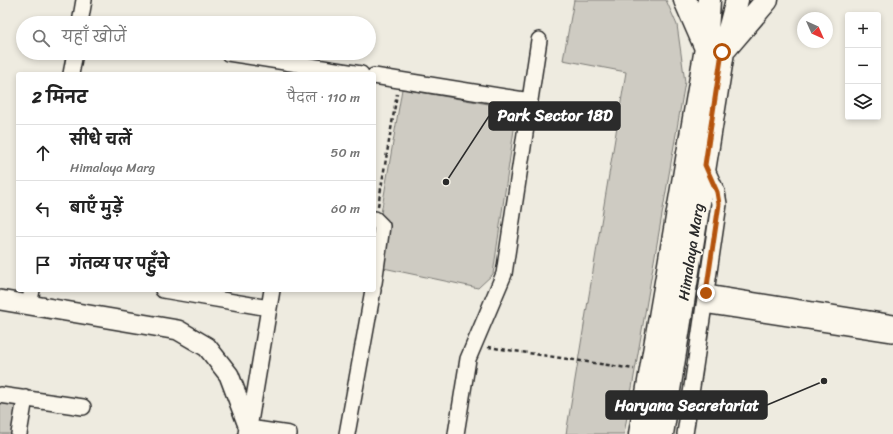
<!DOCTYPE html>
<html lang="hi">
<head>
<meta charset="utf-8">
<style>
	body { margin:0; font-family:Sriracha,"Playpen Sans Deva",sans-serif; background:#f2f2f2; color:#222 }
	.controls { position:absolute; right:12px; top:12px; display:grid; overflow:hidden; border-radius:4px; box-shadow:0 2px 6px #0003 }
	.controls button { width:36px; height:36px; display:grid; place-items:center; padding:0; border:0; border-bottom:1px solid #e0e0e0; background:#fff; color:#222; font:20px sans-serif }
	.compass { position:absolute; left:797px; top:12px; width:36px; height:36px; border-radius:50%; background:#fff; box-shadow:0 2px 6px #0003; rotate:135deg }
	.stop { position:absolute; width:12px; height:12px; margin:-9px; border:3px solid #b45309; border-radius:50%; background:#fff }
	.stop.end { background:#b45309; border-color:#fff; box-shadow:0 1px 4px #0008 }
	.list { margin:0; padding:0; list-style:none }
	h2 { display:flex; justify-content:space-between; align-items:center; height:52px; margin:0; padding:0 16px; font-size:17px }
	h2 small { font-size:13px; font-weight:400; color:#767676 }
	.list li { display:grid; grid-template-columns:26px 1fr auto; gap:12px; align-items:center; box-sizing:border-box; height:56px; padding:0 16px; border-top:1px solid #e0e0e0 }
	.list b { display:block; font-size:15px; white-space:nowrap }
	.list p { margin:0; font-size:13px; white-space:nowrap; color:#767676 }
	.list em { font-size:13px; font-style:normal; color:#767676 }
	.icon { flex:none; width:22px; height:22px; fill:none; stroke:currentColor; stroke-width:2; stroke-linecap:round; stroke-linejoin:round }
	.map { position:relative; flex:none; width:893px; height:434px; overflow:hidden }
	.search { position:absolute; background:#fff; box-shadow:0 2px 6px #0003; left:16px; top:16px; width:360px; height:44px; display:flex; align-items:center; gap:10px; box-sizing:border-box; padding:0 14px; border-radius:22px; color:#767676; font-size:15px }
	.panel { position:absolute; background:#fff; box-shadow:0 2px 6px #0003; left:16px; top:72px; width:360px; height:220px; border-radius:4px }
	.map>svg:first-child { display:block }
	.green { fill:#cecbc2; stroke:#7c7b76 }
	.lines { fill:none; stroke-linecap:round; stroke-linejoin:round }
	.minor-casing { stroke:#2b2b2b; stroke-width:18 }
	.tertiary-casing { stroke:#2b2b2b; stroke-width:22 }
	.secondary-casing { stroke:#2b2b2b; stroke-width:25 }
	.path { stroke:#2b2b2b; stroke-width:2.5; stroke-dasharray:4 3; stroke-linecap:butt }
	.minor { stroke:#fbf7ec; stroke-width:15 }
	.tertiary { stroke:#fbf7ec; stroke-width:19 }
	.secondary { stroke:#fbf7ec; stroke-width:22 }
	.route { stroke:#b45309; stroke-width:5 }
	.labels { text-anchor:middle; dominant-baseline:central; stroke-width:3.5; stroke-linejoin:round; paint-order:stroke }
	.street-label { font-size:15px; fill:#2b2b2b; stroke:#fbf7ec }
	.leader { fill:none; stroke:#2b2b2b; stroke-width:1.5 }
	.callout-dot { fill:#2b2b2b; stroke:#fbf7ec; stroke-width:1.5 }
	.callout { fill:#2b2b2b; stroke:#2b2b2b; stroke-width:1.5 }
	.callout-label { font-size:16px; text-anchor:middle; font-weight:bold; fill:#fff }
</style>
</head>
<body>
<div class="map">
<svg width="893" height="434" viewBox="0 0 893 434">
	<rect width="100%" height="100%" fill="#eeebe0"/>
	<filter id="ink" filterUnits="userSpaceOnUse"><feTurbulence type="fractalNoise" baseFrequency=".025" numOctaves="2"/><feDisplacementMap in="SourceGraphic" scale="8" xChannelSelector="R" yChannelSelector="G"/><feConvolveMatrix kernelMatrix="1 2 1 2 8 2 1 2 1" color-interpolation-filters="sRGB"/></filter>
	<g filter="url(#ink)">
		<!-- green -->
		<path class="green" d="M574,0h92l11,25 8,57 -61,352h-58l60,-362 -63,-12z
			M402,89l115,20 -24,165 -15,14 -104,-22v-11z
			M0,403l17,3 -5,28h-12z"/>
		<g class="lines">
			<!-- minor casing -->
			<g class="minor-casing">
				<path id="minor" d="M80,23l4,-23
					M228,53l133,21
					M71,74l4,-21
					M374,76l156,25
					M374,283l8,-57 -7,-7
					M163,290l106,18
					M272,290l-23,138 40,6
					M706,293l187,30
					M29,305l3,-15
					M704,305l189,29
					M0,395l83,12
					M19,434l6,-36
					M347,434l26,-144
					M456,434l12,-75 36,-85 35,-234
					M685,434l34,-230 -2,-12 -12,-26"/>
			</g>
			<!-- tertiary casing -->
			<g class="tertiary-casing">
				<path id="tertiary" d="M0,300l178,30 29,17 22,28 20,53 -1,6"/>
			</g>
			<!-- secondary casing -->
			<g class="secondary-casing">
				<path id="secondary" d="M685,0l20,46
					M726,48l41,-48
					M640,434l66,-386 3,-48
					M662,434l61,-382 14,-52"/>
			</g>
			<!-- path -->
			<path class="path" d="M378,206l19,-112
				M488,347l146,22"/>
			<!-- minor -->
			<use href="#minor" class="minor"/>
			<!-- tertiary -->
			<use href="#tertiary" class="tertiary"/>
			<!-- secondary -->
			<use href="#secondary" class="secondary"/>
		</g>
	</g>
	<g class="lines" filter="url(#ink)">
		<!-- route -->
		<path class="route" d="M706,293l13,-89 -2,-12 -12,-27 17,-113"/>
	</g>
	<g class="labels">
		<!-- street labels -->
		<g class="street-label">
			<text transform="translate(691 252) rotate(-81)">Himalaya Marg</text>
		</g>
	</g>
	<!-- callouts -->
	<path class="leader" d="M446 182L489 116M824 381L767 405"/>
	<g class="callout-dot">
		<circle cx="446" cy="182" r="4"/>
		<circle cx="824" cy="381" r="4"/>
	</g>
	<g class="callout">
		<rect x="489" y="102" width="131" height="28" rx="4"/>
		<rect x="606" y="391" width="161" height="28" rx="4"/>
	</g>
	<g class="callout-label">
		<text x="555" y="121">Park Sector 18D</text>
		<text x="687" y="411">Haryana Secretariat</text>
	</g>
</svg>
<div class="controls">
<button>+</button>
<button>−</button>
<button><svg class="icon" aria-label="layers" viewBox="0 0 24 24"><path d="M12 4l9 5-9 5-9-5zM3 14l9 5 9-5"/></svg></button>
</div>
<svg class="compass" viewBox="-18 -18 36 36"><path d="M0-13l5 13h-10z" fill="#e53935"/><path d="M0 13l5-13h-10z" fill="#767676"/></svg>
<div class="stop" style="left:722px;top:52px"></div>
<div class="stop end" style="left:706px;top:293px"></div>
<div class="search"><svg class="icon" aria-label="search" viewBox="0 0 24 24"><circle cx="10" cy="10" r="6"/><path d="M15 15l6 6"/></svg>यहाँ खोजें</div>
<section class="panel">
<h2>2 मिनट<small>पैदल · 110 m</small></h2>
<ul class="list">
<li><svg class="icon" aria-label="ahead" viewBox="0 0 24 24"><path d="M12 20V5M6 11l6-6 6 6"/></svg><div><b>सीधे चलें</b><p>Himalaya Marg</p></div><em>50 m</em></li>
<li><svg class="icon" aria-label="left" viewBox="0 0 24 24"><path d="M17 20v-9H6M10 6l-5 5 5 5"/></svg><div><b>बाएँ मुड़ें</b></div><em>60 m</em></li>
<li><svg class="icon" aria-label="arrive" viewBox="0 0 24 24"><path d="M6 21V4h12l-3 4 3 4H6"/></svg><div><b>गंतव्य पर पहुँचे</b></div></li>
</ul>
</section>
</div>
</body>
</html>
